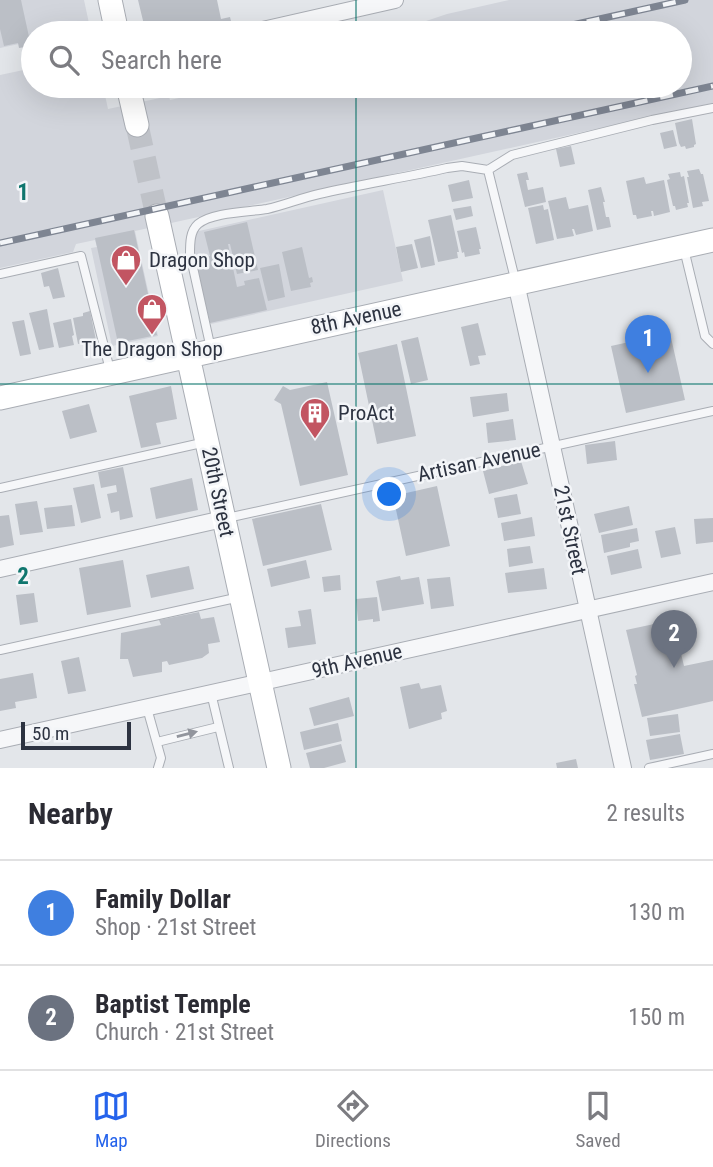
<!DOCTYPE html>
<html lang="en">
<head>
<meta charset="utf-8">
<style>
	body { margin:0; font-family:"Roboto Condensed",sans-serif; background:#f7f7f7; color:#2b2b33 }
	.scale { position:absolute; left:21px; bottom:18px; width:110px; box-sizing:border-box; padding-left:7px; border:4px solid #2d3341; border-top:0; font-size:19px; line-height:24px; white-space:nowrap; color:#2d3341; -webkit-text-stroke:5px #f3f5f8; paint-order:stroke }
	.you { position:absolute; left:390px; top:495px; width:24px; height:24px; margin:-18px; border:5px solid #fff; border-radius:50%; background:#1a73e8; box-shadow:0 0 0 10px #1a73e833 }
	.badge { display:grid; place-items:center; width:46px; height:46px; border-radius:50%; background:#2563eb; color:#fff; font-size:23px; font-weight:700 }
	.pin { position:absolute; translate:-50% -58px; filter:drop-shadow(0 2px 4px #0008) }
	.pin::after { content:''; position:absolute; top:37px; width:24px; height:21px; background:inherit; clip-path:polygon(0 0,100% 0,50% 100%) }
	.list { margin:0; padding:0; list-style:none }
	h2 { display:flex; justify-content:space-between; align-items:center; height:91px; margin:0; padding:0 28px; font-size:30px }
	h2 small { font-size:23px; font-weight:400; color:#7c7c81 }
	.list li { display:grid; grid-template-columns:46px 1fr auto; gap:21px; align-items:center; box-sizing:border-box; height:105px; padding:0 28px; border-top:2px solid #e1e1e2 }
	.list b { display:block; font-size:26px; white-space:nowrap }
	.list p { margin:0; font-size:23px; white-space:nowrap; color:#7c7c81 }
	.list em { font-size:23px; font-style:normal; color:#7c7c81 }
	.icon { flex:none; width:38px; height:38px; fill:none; stroke:currentColor; stroke-width:2; stroke-linecap:round; stroke-linejoin:round }
	.map { position:relative; flex:none; width:713px; height:768px; overflow:hidden }
	.search { position:absolute; background:#fff; box-shadow:0 7px 28px #0002; left:21px; right:21px; top:21px; height:77px; display:flex; align-items:center; gap:18px; box-sizing:border-box; padding:0 24px; border-radius:38px; color:#7c7c81; font-size:26px }
	.sheet { height:301px; background:#fff }
	nav { display:flex; justify-content:space-around; align-items:center; box-sizing:border-box; height:98px; border-top:2px solid #e1e1e2; background:#fff; font-size:19px; color:#7c7c81 }
	nav a { display:grid; justify-items:center; gap:4px }
	nav .on { color:#2563eb }
	.map>svg:first-child { display:block }
	.built { fill:#d2d5dc }
	.building { fill:#bbbfc6 }
	.lines { fill:none; stroke-linecap:round; stroke-linejoin:round }
	.secondary-tunnel { stroke:#bfc2c8; stroke-width:23; stroke-dasharray:23 11; stroke-linecap:butt }
	.lane-casing { stroke:#a9adb4; stroke-width:10 }
	.street-casing { stroke:#a9adb4; stroke-width:18 }
	.secondary-casing { stroke:#a9adb4; stroke-width:25 }
	.lane { stroke:#f6f7f9; stroke-width:8 }
	.street { stroke:#f6f7f9; stroke-width:16 }
	.secondary { stroke:#fff; stroke-width:23 }
	.rail-casing { stroke:#7e8592; stroke-width:7 }
	.rail { stroke:#f3f5f8; stroke-width:4.5; stroke-dasharray:13; stroke-linecap:butt }
	.oneway { fill:#92959d }
	.grid { fill:none; stroke:#0f766e; stroke-width:2; stroke-opacity:0.55 }
	.labels { text-anchor:middle; dominant-baseline:central; stroke-width:5; stroke-linejoin:round; paint-order:stroke }
	.poi-label { font-size:21px; fill:#2d3341; stroke:#f3f5f8; text-anchor:start }
	.street-label { font-size:21px; fill:#2d3341; stroke:#f3f5f8 }
	.grid-label { font-size:23px; text-anchor:middle; font-weight:bold; fill:#0f766e; stroke:#f3f5f8; stroke-width:5; stroke-linejoin:round; paint-order:stroke }
</style>
</head>
<body>
<div class="map">
<svg width="713" height="768" viewBox="0 0 713 768">
	<rect width="100%" height="100%" fill="#e3e6ea"/>
	<!-- built -->
	<path class="built" d="M0,0h84l6,28 -23,5h-34v8l-33,7z
		M509,0h204v103l-578,128 23,105 -46,10 -21,-98 6,-1 -2,-7 -19,4 -3,8 -73,16v-193l33,-7v18h70l5,23 52,-11 -2,-12h8l4,14 63,-14h447v-53h-290l57,-19z
		M383,190l20,91 -192,43 -21,-91z"/>
	<!-- building -->
	<path class="building" d="M0,0h21l10,46 -12,2 -1,-5 -14,3 -4,-17z
		M138,0h79l4,19 9,-2 4,16h-73v-1l-15,1z
		M692,119l4,25 -2,1v2l-8,2 -1,-3 -4,1 -2,-4 -4,-20z
		M673,130l4,16 -13,3 -4,-16z
		M571,146l4,18 -15,3 -4,-18z
		M699,169l2,5h2l6,27 -7,1 1,4 -10,2 -6,-31h2l-2,-6z
		M527,172l2,8h-3l2,10 15,-3 3,15 -21,5 -8,-33z
		M680,172l1,5 3,-1 5,27h-2l1,4 -12,3 -1,-4h-2l-6,-26 3,-1 -2,-5z
		M644,177l2,7 18,-4 6,32 -16,4 -1,-5h-2l1,5 -15,3 -1,-4h-3l-7,-34z
		M469,180l4,18 -21,4 -4,-17z
		M601,187l4,15h-2l3,15h3l2,10 -14,3 -9,-40z
		M566,197l3,12 19,-4 5,26 -17,4 -2,-6h-2l2,7 -17,3 -9,-38z
		M543,205l1,5 4,-1 6,31 -18,4 -8,-36z
		M471,206l2,10 -17,4 -3,-11z
		M451,215l8,37h-2l1,6 -20,4 -10,-42z
		M247,222l11,48 -21,4 -7,-30h-2l9,43 8,-2 -1,-4 15,-3 8,32 -57,13 -15,-64 15,-3 -6,-24z
		M476,227l5,22h-2l1,5 -15,3 -1,-5 -2,1 -5,-22z
		M134,230l23,105 -39,8 -23,-105z
		M430,236l5,29 -14,3 -7,-28z
		M412,244l6,24 -17,4 -5,-25z
		M302,247l7,31 3,-1 1,5 -3,1 1,4 -20,4 -9,-39z
		M279,264l6,33 -17,4 -8,-33z
		M58,268l7,29 -12,2 -4,-13 -5,1 -3,-14z
		M47,309l7,38 -15,3 -10,-37z
		M90,311l6,29 -18,4 -5,-26 10,-2v-3z
		M71,319l3,16 -2,1 2,9 -15,3 -6,-25z
		M24,320l7,34 -11,2 -8,-34z
		M478,323l8,32 -8,1 2,8 -10,2 -9,-39z
		M670,333l15,67 -59,13 -15,-67z
		M418,337l10,43 -17,4 -10,-43z
		M397,344l19,92 -39,8 -19,-91z
		M327,382l21,93 -48,11 -19,-82 -7,-4 9,-14 7,4z
		M171,386l6,33 -21,4 5,21 -20,4 -12,-52z
		M507,393l2,18 -36,6 -3,-20z
		M89,404l8,28 -27,7 -8,-28z
		M513,419l3,21 -28,3 -2,-20z
		M615,441l2,19 -30,4 -2,-19z
		M521,461l7,23 -39,10 -6,-23z
		M123,467l10,50 -13,3 -1,-9 -8,2 -4,-19 10,-2 -1,-7 -15,3 -3,-16z
		M192,478l6,32 -42,9 -6,-31z
		M94,484l7,34 -20,5 -8,-35z
		M437,486l13,60 -44,10 -13,-60z
		M517,494l4,20 -23,4 -4,-20z
		M37,501l6,31 -23,3 -5,-31z
		M321,504l11,46 -69,16 -11,-47z
		M72,505l3,21 -28,3 -3,-21z
		M629,506l4,19 -34,8 -5,-19z
		M9,515l5,30 -14,3v-32z
		M532,517l3,19 -31,5 -3,-18z
		M713,518v24l-17,2 -2,-25z
		M675,527l6,27 -20,4 -6,-27z
		M637,528l2,13 -9,2v4l-26,6 -3,-18z
		M530,546l3,17 -24,4 -2,-18z
		M638,549l4,19 -31,7 -4,-19z
		M123,560l8,47 -44,8 -8,-47z
		M306,560l4,18 -39,9 -4,-18z
		M189,566l5,23 -43,9 -5,-23z
		M544,568l3,21 -39,4 -3,-20z
		M340,575l1,15 -17,2 -2,-15z
		M400,576l1,4 18,-3 5,27 -42,7 -6,-30z
		M450,577l4,29 -23,3 -4,-30z
		M34,593l4,29 -18,3 -4,-30z
		M377,597l3,24 -7,1v-3l-15,2 -2,-22z
		M311,609l5,35 -28,4 -3,-20 16,-2 -3,-15z
		M199,612l2,7 13,-2 6,25 -12,2 1,9 -7,5 -33,7 -2,-4 -5,1v10l-29,5 -5,-18h-8l1,-26 40,-8 -2,-5z
		M673,620l11,46 29,-6v41l-71,16 -8,-33h3l-2,-8 2,-1 -11,-45z
		M79,657l7,34 -18,3 -7,-33z
		M33,673l4,25 -22,4 1,6 -16,3v-32z
		M419,683l2,6 20,-4 6,26 -6,2 1,6 -33,10 -9,-42z
		M349,697l5,19 -40,10 -5,-18z
		M678,714l2,18 -30,4 -3,-18z
		M338,723l4,18 -38,9 -4,-18z
		M680,734l4,20 -34,6 -4,-20z
		M341,744l5,18 -22,6h-14l-4,-15z
		M576,759l2,9h-21l-1,-5z"/>
	<g class="lines">
		<!-- secondary-tunnel -->
		<path class="secondary-tunnel" d="M137,125l20,91"/>
		<!-- lane casing -->
		<g class="lane-casing">
			<path id="lane" d="M488,170l28,113
				M684,249l21,87 8,8
				M0,274l81,-18 29,114
				M211,349l-21,-95c0,-11 0,-23 8,-30 14,-12 51,-12 69,-15 18,-4 34,-11 52,-15 42,-10 85,-16 128,-26l15,-2 26,4 24,-15 140,-35 61,-12
				M0,488l206,-46
				M227,518l486,-107
				M0,650l240,-53
				M211,693l18,75
				M147,708l14,50 -3,10
				M157,742l61,-15
				M649,768l64,-14"/>
		</g>
		<!-- street casing -->
		<g class="street-casing">
			<path id="street" d="M249,33l146,-33
				M516,283l107,485
				M0,569l223,-50
				M0,740l713,-158"/>
		</g>
		<!-- secondary casing -->
		<g class="secondary-casing">
			<path id="secondary" d="M110,0l7,33
				M128,86l9,39
				M157,216l122,552
				M0,398l713,-158"/>
		</g>
		<!-- lane -->
		<use href="#lane" class="lane"/>
		<!-- street -->
		<use href="#street" class="street"/>
		<!-- secondary -->
		<use href="#secondary" class="secondary"/>
		<!-- rail casing -->
		<g class="rail-casing">
			<path id="rail" d="M536,33l149,-33
				M0,243l713,-157"/>
		</g>
		<!-- rail -->
		<use href="#rail" class="rail"/>
	</g>
	<!-- one-way arrows -->
	<defs><path id="oneway-solid" d="M-6-.8H1V-3.2L6.5 0L1 3.2V.8H-6Z" transform="scale(1.75)"/></defs>
	<use class="oneway" href="#oneway-solid" transform="translate(187 734) rotate(-14)"/>
	<!-- grid -->
	<path class="grid" d="M356,0v33M356,86v682M0,384h713"/>
	<!-- icons -->
	<defs>
		<g id="shop-pin" transform="scale(1.575)"><path d="M0 17L-7.5 6A9.5 9.5 0 1 1 7.5 6Z" fill="#c25562" stroke="#f3f5f8"/><path d="M-5-2.5h2.3a2.7 3.5 0 0 1 5.4 0H5L5.5 6h-11ZM-1.5-2.5h3a1.5 2.3 0 0 0-3 0Z" fill="#fff"/></g>
		<g id="building-pin" transform="scale(1.575)"><path d="M0 17L-7.5 6A9.5 9.5 0 1 1 7.5 6Z" fill="#c25562" stroke="#f3f5f8"/><path d="M-4-6H4V6H1V3H-1V6H-4ZM-2.5-4.3h1.7v1.8h-1.7ZM.8-4.3h1.7v1.8H.8ZM-2.5-1h1.7V.8h-1.7ZM.8-1h1.7V.8H.8Z" fill="#fff"/></g>
	</defs>
	<g fill-rule="evenodd">
		<use href="#shop-pin" x="126" y="260"/>
		<use href="#shop-pin" x="152" y="309"/>
		<use href="#building-pin" x="315" y="413"/>
	</g>
	<g class="labels">
		<!-- poi labels -->
		<g class="poi-label">
			<text x="149" y="260">Dragon Shop</text>
			<text x="152" y="349" text-anchor="middle">The Dragon Shop</text>
			<text x="338" y="413">ProAct</text>
		</g>
		<!-- street labels -->
		<g class="street-label">
			<text transform="translate(356 318) rotate(-12)">8th Avenue</text>
			<text transform="translate(479 462) rotate(-12)">Artisan Avenue</text>
			<text transform="translate(218 492) rotate(78)">20th Street</text>
			<text transform="translate(570 530) rotate(78)">21st Street</text>
			<text transform="translate(357 661) rotate(-13)">9th Avenue</text>
		</g>
	</g>
	<g class="grid-label">
		<text x="23" y="200">1</text>
		<text x="23" y="584">2</text>
	</g>
</svg>
<div class="scale">50 m</div>
<div class="you"></div>
<div class="pin badge" style="left:648px;top:373px;background:#3f7fe0">1</div>
<div class="pin badge" style="left:674px;top:668px;background:#6b7280">2</div>
<div class="search"><svg class="icon" aria-label="search" viewBox="0 0 24 24"><circle cx="10" cy="10" r="6"/><path d="M15 15l6 6"/></svg>Search here</div>
</div>
<section class="sheet">
<h2>Nearby<small>2 results</small></h2>
<ul class="list">
<li><span class="badge" style="background:#3f7fe0">1</span><div><b>Family Dollar</b><p>Shop · 21st Street</p></div><em>130 m</em></li>
<li><span class="badge" style="background:#6b7280">2</span><div><b>Baptist Temple</b><p>Church · 21st Street</p></div><em>150 m</em></li>
</ul>
</section>
<nav>
<a class="on"><svg class="icon" aria-label="map" viewBox="0 0 24 24"><path d="M3 6l6-2 6 2 6-2v14l-6 2-6-2-6 2zM9 4v14M15 6v14"/></svg>Map</a>
<a><svg class="icon" aria-label="directions" viewBox="0 0 24 24"><path d="M12 3l9 9-9 9-9-9zM9 14v-3h6M13 9l2 2-2 2"/></svg>Directions</a>
<a><svg class="icon" aria-label="saved" viewBox="0 0 24 24"><path d="M7 4h10v16l-5-4-5 4z"/></svg>Saved</a>
</nav>
</body>
</html>
